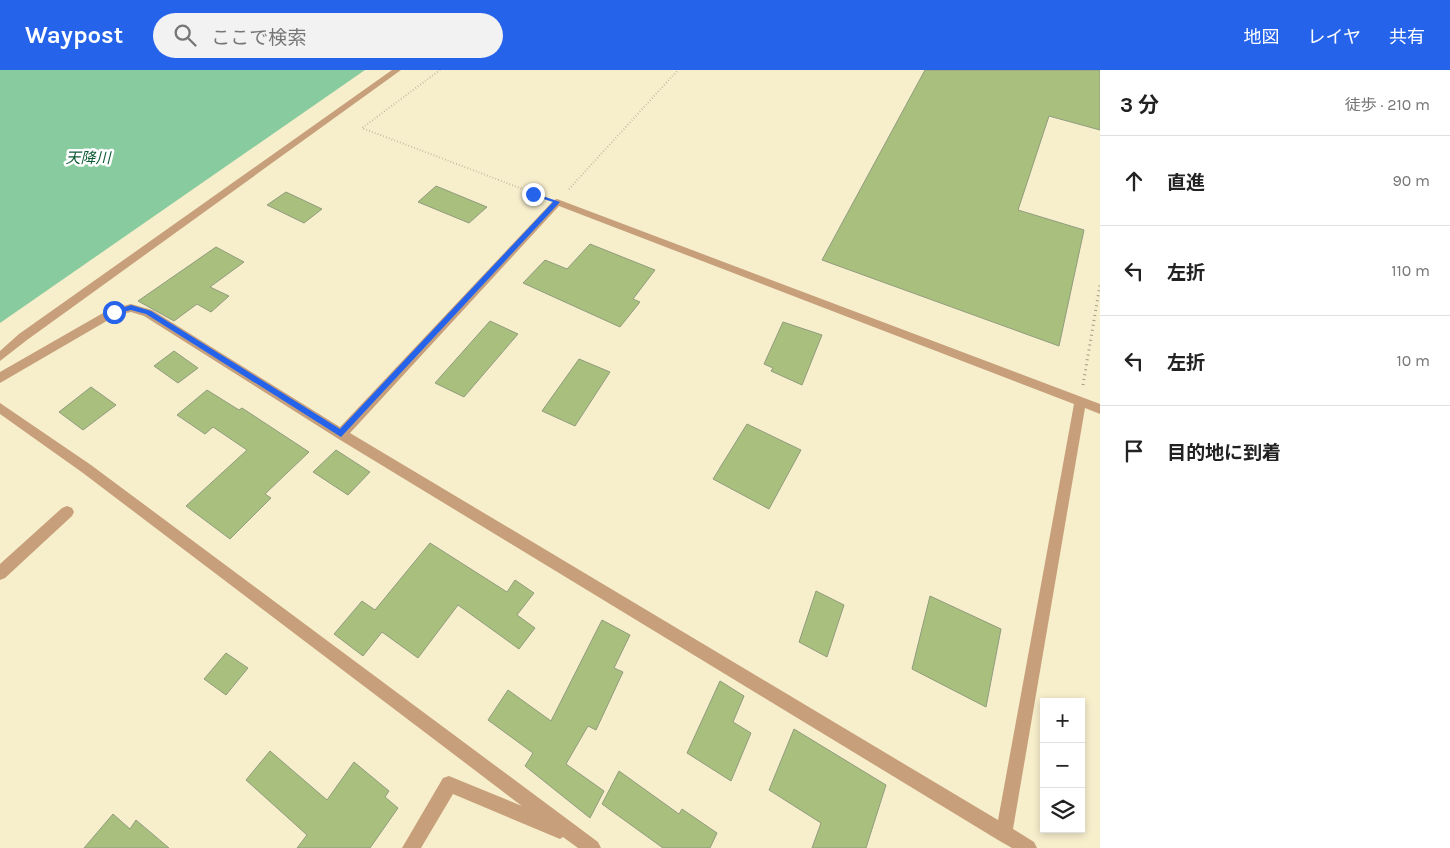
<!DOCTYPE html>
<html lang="ja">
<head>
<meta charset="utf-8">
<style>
	body { margin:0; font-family:Karla,"Noto Sans JP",sans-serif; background:#f2f2f2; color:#222 }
	.controls { position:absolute; right:15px; bottom:15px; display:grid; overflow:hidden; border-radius:0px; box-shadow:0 2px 8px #0003 }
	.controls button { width:45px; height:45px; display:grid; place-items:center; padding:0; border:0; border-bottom:1px solid #e0e0e0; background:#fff; color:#222; font:25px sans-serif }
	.stop { position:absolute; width:15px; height:15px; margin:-11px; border:4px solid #2563eb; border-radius:50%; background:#fff }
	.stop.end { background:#2563eb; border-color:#fff; box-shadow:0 1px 5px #0008 }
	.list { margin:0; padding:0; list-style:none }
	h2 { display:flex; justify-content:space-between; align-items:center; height:65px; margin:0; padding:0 20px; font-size:21px }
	h2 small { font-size:16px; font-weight:400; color:#767676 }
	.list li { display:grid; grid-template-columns:32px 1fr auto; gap:15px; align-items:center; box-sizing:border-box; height:90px; padding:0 20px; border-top:1px solid #e0e0e0 }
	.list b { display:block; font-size:19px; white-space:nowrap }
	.list em { font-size:16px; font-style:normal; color:#767676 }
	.icon { flex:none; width:28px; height:28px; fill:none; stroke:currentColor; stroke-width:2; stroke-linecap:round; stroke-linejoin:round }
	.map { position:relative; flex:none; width:1100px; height:778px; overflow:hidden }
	header { display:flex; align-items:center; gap:30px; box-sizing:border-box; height:70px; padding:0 25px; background:#2563eb; color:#fff }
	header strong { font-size:24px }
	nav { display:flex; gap:28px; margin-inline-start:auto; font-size:18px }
	.search { width:350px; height:45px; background:#f2f2f2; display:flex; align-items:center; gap:12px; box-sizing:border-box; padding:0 18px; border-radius:28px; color:#767676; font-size:19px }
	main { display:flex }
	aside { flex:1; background:#fff }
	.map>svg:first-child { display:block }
	.water { fill:#88cb9e }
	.building { fill:#a8bf7d; stroke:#919c7e }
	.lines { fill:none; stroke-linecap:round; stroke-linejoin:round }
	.path-far1 { stroke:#a29c83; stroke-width:2; stroke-dasharray:0.5 2.5; stroke-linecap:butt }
	.path { stroke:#a29c83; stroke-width:3; stroke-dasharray:1 4; stroke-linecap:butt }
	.street { fill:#c7a07b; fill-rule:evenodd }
	.route { fill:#2563eb }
	.labels { text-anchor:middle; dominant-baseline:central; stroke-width:5; stroke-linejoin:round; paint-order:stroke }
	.far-water-label { font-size:15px; font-style:italic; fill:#0e5c34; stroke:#fff }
</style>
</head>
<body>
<header>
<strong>Waypost</strong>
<div class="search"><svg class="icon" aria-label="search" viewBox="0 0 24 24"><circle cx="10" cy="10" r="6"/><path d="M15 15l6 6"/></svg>ここで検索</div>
<nav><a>地図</a><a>レイヤ</a><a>共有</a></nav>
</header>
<main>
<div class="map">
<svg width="1100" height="778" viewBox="0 0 1100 778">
	<rect width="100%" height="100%" fill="#f7eecc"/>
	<!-- water -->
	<path class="water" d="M0,0h365l-365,253z"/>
	<!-- building -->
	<path class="building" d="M925,0h175v60l-51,-14 -31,94 66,20 -25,116 -237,-86z
		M436,116l51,21 -18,16 -51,-21z
		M286,122l36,17 -18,14 -37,-18z
		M590,174l65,26 -22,29 7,3 -20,25 -97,-44 22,-23 22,9z
		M216,177l28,15 -34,25 19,9 -18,16 -14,-8 -23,17 -36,-20z
		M490,251l28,13 -54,63 -29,-14z
		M783,252l39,13 -20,50 -31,-14 2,-3 -9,-4z
		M174,281l24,17 -20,15 -24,-17z
		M579,289l31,13 -35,54 -33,-15z
		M91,317l25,18 -33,25 -24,-18z
		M207,320l32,20 3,-2 67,44 -44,42 6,4 -41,41 -44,-33 61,-56 -34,-23 -8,7 -28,-19z
		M747,354l54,26 -32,59 -56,-30z
		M336,380l34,22 -22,23 -35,-23z
		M430,473l77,49 8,-12 19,13 -17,22 18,13 -16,21 -61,-44 -40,53 -36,-26 -19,24 -29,-22 28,-33 13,9z
		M816,521l28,14 -17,52 -28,-15z
		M930,526l71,33 -15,78 -74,-38z
		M602,550l28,15 -16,33 9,4 -27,58 -8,-4 -22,38 38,27 -14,27 -65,-52 8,-13 -45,-33 20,-30 43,31z
		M226,583l22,15 -22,27 -22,-16z
		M720,611l24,15 -11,26 18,11 -20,48 -44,-28z
		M794,659l92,56 -20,63h-54l9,-25 -52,-33z
		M270,681l57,49 27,-38 35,29 -4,6 13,11 -28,40h-73l10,-13 -61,-55z
		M619,701l60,43 3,-5 35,24 -7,15h-47l-61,-44z
		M113,744l17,15 6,-9 33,28h-85z"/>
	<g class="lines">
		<!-- path-far1 -->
		<path class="path-far1" d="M440,0l-78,58 179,68
			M569,119l109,-119"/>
		<!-- path -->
		<path class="path" d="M1083,315l17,-100"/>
		<!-- street -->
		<path class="street" d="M392,0h9l-374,270 -27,21v-10l19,-17z
			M557,129l543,205v10l-15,-6 -72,421 21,13 3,6h-25l-14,-8 -661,-402 -193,-122 -13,-4 -14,3 -117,68v-11l110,-63 21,-5 21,6 188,117 214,-227zM559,136l515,198 -76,416 -648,-387z
			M0,333l91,62 507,377 3,6h-23l-15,-11 -3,2 -107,-45 -32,54h-19l41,-70 6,-2 73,30 -439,-333 -83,-59z
			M67,436l5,2 2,4 -2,4 -67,62 -5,2v-16l62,-56z"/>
	</g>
	<!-- route -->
	<path class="route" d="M531,122l29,10 -219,235 -195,-123 -15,-4 -17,4 -4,-2 21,-7 20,6 189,118 213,-227 -22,-7z"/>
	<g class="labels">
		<!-- far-water labels -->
		<g class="far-water-label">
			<text x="88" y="88">天降川</text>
		</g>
	</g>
</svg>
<div class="controls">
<button>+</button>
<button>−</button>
<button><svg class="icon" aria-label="layers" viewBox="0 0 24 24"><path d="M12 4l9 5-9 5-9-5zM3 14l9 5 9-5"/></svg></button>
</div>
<div class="stop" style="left:114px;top:242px"></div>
<div class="stop end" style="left:533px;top:124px"></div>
</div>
<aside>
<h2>3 分<small>徒歩 · 210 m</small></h2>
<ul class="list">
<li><svg class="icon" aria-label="ahead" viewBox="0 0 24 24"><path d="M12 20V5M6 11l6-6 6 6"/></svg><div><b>直進</b></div><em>90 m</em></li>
<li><svg class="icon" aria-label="left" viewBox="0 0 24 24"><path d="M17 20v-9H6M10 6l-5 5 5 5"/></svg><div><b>左折</b></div><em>110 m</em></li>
<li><svg class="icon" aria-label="left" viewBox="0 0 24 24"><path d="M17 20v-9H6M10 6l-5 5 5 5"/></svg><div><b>左折</b></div><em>10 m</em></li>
<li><svg class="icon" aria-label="arrive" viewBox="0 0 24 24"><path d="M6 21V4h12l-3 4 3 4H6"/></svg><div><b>目的地に到着</b></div></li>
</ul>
</aside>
</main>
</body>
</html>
